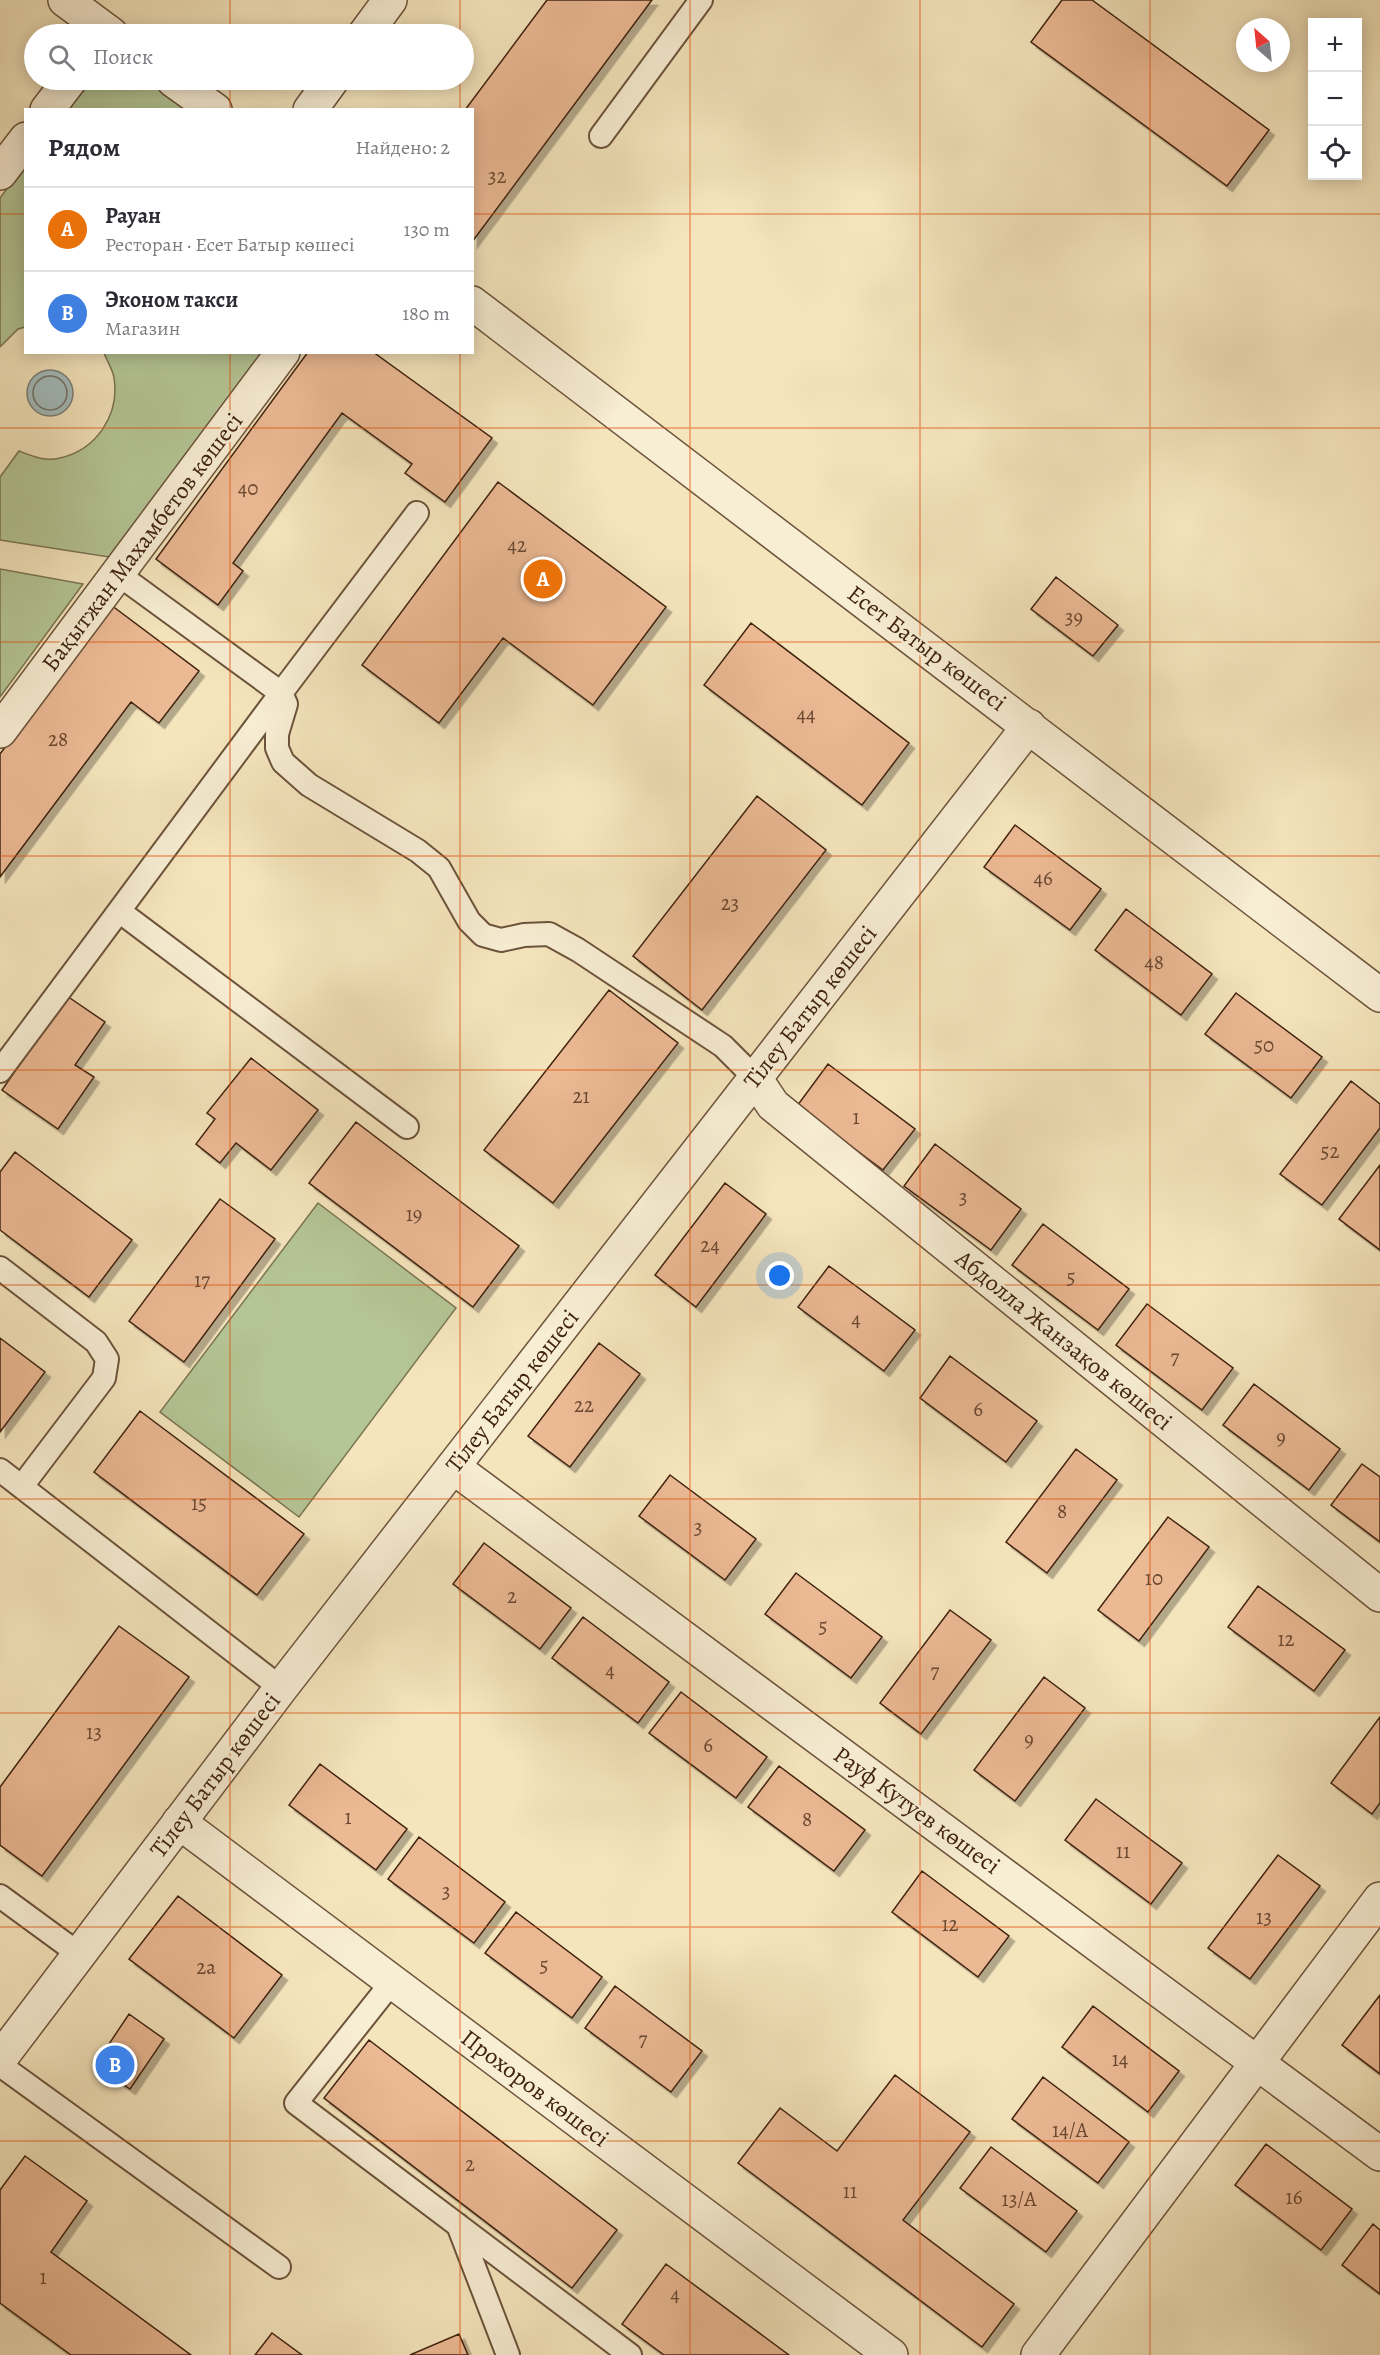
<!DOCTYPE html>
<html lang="ru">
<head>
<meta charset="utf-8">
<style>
	body { margin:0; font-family:Alegreya,serif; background:#f2f2f3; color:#2b2b33 }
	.controls { position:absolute; right:18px; top:18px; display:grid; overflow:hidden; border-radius:0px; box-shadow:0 3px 15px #0003 }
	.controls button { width:54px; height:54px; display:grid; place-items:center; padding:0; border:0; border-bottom:2px solid #e1e1e2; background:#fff; color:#2b2b33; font:30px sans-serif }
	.compass { position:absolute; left:1236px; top:18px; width:54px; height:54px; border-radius:50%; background:#fff; box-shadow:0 3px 15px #0003; rotate:333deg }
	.you { position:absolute; left:780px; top:1276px; width:21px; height:21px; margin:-15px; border:4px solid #fff; border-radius:50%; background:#1a73e8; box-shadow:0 0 0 9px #1a73e833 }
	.badge { display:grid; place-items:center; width:39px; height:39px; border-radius:50%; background:#db2777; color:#fff; font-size:20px; font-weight:700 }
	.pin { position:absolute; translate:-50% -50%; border:3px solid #fff; box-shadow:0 2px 6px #0006 }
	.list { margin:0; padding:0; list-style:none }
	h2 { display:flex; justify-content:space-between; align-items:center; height:78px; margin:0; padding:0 24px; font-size:26px }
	h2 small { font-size:20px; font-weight:400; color:#7c7c81 }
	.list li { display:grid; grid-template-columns:39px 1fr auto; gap:18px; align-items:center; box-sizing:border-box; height:84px; padding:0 24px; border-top:2px solid #e1e1e2 }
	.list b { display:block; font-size:22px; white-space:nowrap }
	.list p { margin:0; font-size:20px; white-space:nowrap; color:#7c7c81 }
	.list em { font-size:20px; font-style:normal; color:#7c7c81 }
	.icon { flex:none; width:33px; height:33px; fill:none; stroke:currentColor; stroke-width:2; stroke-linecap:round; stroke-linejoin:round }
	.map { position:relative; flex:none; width:1380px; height:2355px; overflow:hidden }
	.search { position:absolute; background:#fff; box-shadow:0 3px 15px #0003; left:24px; top:24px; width:450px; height:66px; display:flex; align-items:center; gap:15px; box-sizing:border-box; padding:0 21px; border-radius:33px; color:#7c7c81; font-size:22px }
	.panel { position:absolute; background:#fff; box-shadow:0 3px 15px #0003; left:24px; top:108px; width:450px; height:246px; border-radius:0px }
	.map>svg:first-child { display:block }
	.green { fill:#b5c696; stroke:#7a7453; stroke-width:1.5 }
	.water { fill:#a2bcbc; stroke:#7a7e77; stroke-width:1.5 }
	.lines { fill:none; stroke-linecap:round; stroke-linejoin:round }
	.shore { stroke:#706f66; stroke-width:1.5 }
	.building { fill:#ebb994; stroke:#3f2210; stroke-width:1.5; filter:url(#shadow) }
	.service-casing { stroke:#6c533b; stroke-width:26 }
	.minor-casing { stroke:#6c533b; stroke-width:36 }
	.tertiary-casing { stroke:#6c533b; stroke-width:36 }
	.service { stroke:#f8eed4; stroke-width:22 }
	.minor { stroke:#f8eed4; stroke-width:33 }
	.tertiary { stroke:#f8eed4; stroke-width:33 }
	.grid { fill:none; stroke:#e0560c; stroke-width:1.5; stroke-opacity:0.55 }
	.labels { text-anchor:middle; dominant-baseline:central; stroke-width:5; stroke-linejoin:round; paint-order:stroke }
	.number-label { font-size:21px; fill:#6a4831 }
	.street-label { font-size:24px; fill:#3f2210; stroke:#f8eed4 }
</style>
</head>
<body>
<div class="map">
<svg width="1380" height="2355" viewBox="0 0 1380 2355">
	<defs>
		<filter id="shadow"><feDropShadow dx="5.5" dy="5.5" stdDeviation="0" flood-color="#0004"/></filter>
	</defs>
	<rect width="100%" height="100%" fill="#f5e5bd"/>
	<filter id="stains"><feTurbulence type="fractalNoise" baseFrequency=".00333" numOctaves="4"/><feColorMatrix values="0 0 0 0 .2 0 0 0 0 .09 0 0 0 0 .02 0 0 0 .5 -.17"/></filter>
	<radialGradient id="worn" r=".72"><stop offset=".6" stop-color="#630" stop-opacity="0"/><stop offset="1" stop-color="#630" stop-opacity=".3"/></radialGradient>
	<!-- green -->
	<path class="green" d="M89,80h62l40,29 -125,1z
		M25,164v163l-7,2 -18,18v-149z
		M104,353h160l-155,204 -109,-17v-63l19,-26c13,5 27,11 41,7 36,-8 60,-43 54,-80 -1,-8 -7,-17 -10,-25z
		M0,569l83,15 -83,113z
		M318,1203l138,105 -157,209 -139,-105z"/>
	<!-- water -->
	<path class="water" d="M27 393a23 23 0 1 1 46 0a23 23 0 1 1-46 0Z"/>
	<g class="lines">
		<!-- shore -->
		<path class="shore" d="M33 393a17 17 0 1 1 34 0a17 17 0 1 1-34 0Z"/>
	</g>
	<!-- building -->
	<path class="building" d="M547,0h105l-180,242v-132h-7z
		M1062,0h30l177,130 -42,56 -196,-144z
		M308,352h65l119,86 -47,64 -40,-29 7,-9 -70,-51 -109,150 10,8 -25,34 -62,-46z
		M498,482l168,125 -73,98 -90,-67 -64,85 -77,-58z
		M1056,577l62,48 -25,31 -62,-47z
		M111,605l88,66 -40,52 -28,-21 -131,175v-123z
		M751,623l158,120 -47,62 -158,-120z
		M757,796l69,54 -124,160 -69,-54z
		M1015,825l86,64 -31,41 -86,-63z
		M1126,909l86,65 -31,41 -86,-65z
		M609,990l69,53 -125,160 -69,-53z
		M1236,993l86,64 -31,41 -86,-64z
		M67,996l38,26 -30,43 19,12 -36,52 -56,-39z
		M251,1058l67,52 -47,60 -35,-27 -16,20 -24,-19 19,-25 -8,-6z
		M828,1064l87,65 -32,41 -86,-64z
		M1351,1081l29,23v24l-58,77 -42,-31z
		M356,1122l163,124 -46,61 -164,-124z
		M935,1144l86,65 -30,41 -87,-64z
		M15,1152l117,88 -43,57 -89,-67v-58z
		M1380,1165v85l-41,-31z
		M725,1183l41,31 -70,93 -41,-32z
		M220,1199l55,40 -91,123 -55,-41z
		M1043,1224l86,65 -31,41 -86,-65z
		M829,1266l86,64 -31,41 -86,-64z
		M1147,1304l86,64 -31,42 -86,-65z
		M0,1338l45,34 -45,60z
		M599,1343l41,31 -70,93 -42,-31z
		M950,1356l87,65 -31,41 -86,-64z
		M1254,1384l86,65 -31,41 -86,-65z
		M140,1411l164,123 -47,61 -163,-123z
		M1076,1449l41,31 -70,93 -41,-31z
		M1362,1464l18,13v65l-49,-37z
		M670,1475l86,64 -31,41 -86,-64z
		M1168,1517l41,30 -70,94 -41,-31z
		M484,1543l87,65 -31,41 -87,-65z
		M796,1573l86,64 -31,41 -86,-64z
		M1258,1586l87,64 -31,41 -86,-64z
		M950,1610l41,30 -70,94 -41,-31z
		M583,1617l86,65 -31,41 -86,-65z
		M119,1626l70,51 -147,199 -42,-31v-58z
		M1044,1677l41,31 -70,93 -41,-31z
		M681,1692l86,65 -31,41 -87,-65z
		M1380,1717v86l-8,11 -41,-31z
		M320,1764l87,65 -31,41 -87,-65z
		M779,1766l86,64 -31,41 -86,-64z
		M1096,1799l86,64 -31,41 -86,-64z
		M419,1837l86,65 -31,41 -86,-64z
		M1278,1855l42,31 -70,93 -42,-31z
		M922,1871l87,65 -31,41 -86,-65z
		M178,1896l104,79 -48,63 -105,-79z
		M516,1912l86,65 -30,41 -87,-65z
		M615,1986l87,65 -31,41 -86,-64z
		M1380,1995v79l-38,-29z
		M1093,2006l86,65 -31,41 -86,-65z
		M129,2014l35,25 -34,50 -35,-24z
		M369,2040l248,190 -45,58 -248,-190z
		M895,2075l75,57 -67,88 111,84 -32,43 -244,-184 42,-55 57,43z
		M1043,2077l86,65 -31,41 -86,-64z
		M1266,2144l86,65 -31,41 -86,-65z
		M991,2147l86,64 -31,41 -86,-64z
		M25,2156l62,45 -36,51 140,103h-120l-71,-52v-113z
		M1373,2224l7,6v64l-38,-29z
		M666,2264l123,91h-125l-42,-31z
		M272,2333l30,22h-47z
		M459,2334l9,21h-58z"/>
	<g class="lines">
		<!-- service casing -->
		<g class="service-casing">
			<path id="service" d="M601,136l100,-136
				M118,574l163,119 136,-180
				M281,693l5,11 -9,30v14l6,14 26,23 109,66 21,17 30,53 14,14 18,5 23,-5 25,-1 29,16 145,96 32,32
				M281,693l-162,218 288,216
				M0,1071l119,-160
				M0,1268l96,74 11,17 -3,19 -82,108
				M0,1470l281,218
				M0,1896l79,58
				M392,1982l-96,121 334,252
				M0,2065l279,202
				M458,2225l50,130"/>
		</g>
		<!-- minor casing -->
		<g class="minor-casing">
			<path id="minor" d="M365,34l25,-34
				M47,110l23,-30
				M310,110l22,-30
				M0,173l26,-34
				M0,731l283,-379
				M755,1078l18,27 607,490
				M453,1467l927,687
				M179,1822l712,533
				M1038,2355l342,-456"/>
		</g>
		<!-- tertiary casing -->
		<g class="tertiary-casing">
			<path id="tertiary" d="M65,0l46,34
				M173,80l42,30
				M472,303l908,692
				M0,2059l281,-371 748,-962"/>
		</g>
		<!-- service -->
		<use href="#service" class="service"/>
		<!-- minor -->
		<use href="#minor" class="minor"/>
		<!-- tertiary -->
		<use href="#tertiary" class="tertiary"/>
	</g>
	<!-- grid -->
	<path class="grid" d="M230,0v34M460,0v34M690,0v2355M920,0v2355M1150,0v2355M230,80v30M460,80v30M0,214h26M472,214h908M230,352v2003M460,352v2003M0,428h1380M0,642h1380M0,856h1380M0,1070h1380M0,1285h1380M0,1499h1380M0,1713h1380M0,1927h1380M0,2141h1380"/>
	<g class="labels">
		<!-- number labels -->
		<g class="number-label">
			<text x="497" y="176">32</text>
			<text x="248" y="488">40</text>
			<text x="517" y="545">42</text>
			<text x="1074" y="617">39</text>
			<text x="806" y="714">44</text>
			<text x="58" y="739">28</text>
			<text x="1043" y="878">46</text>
			<text x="730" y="903">23</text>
			<text x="1154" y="962">48</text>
			<text x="1264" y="1045">50</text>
			<text x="581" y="1096">21</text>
			<text x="856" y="1117">1</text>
			<text x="1330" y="1151">52</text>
			<text x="963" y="1197">3</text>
			<text x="414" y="1214">19</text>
			<text x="710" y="1245">24</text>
			<text x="1071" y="1277">5</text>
			<text x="202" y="1280">17</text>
			<text x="856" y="1319">4</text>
			<text x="1175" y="1357">7</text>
			<text x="584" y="1405">22</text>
			<text x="978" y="1409">6</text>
			<text x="1281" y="1437">9</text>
			<text x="199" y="1503">15</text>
			<text x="1062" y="1511">8</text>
			<text x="698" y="1527">3</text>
			<text x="1154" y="1578">10</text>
			<text x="512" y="1596">2</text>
			<text x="823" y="1626">5</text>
			<text x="1286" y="1639">12</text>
			<text x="610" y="1670">4</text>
			<text x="935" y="1671">7</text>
			<text x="94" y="1732">13</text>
			<text x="1029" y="1739">9</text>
			<text x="708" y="1745">6</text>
			<text x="348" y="1817">1</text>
			<text x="807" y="1819">8</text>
			<text x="1123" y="1851">11</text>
			<text x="446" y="1891">3</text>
			<text x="1264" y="1917">13</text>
			<text x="950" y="1924">12</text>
			<text x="544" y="1965">5</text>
			<text x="206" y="1967">2а</text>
			<text x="643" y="2039">7</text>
			<text x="1120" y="2059">14</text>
			<text x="1070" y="2130">14/А</text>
			<text x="470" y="2164">2</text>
			<text x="850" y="2191">11</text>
			<text x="1294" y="2197">16</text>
			<text x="1019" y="2199">13/А</text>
			<text x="43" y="2277">1</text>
			<text x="675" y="2294">4</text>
		</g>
		<!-- street labels -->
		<g class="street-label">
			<text transform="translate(142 542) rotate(-53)">Бақытжан Махамбетов көшесі</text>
			<text transform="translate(927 648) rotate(37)">Есет Батыр көшесі</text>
			<text transform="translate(810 1007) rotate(-52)">Тілеу Батыр көшесі</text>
			<text transform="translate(1064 1340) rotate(39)">Абдолла Жанзақов көшесі</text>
			<text transform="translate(512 1391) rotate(-52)">Тілеу Батыр көшесі</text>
			<text transform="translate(215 1775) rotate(-53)">Тілеу Батыр көшесі</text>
			<text transform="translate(917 1810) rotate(36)">Рауф Кутуев көшесі</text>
			<text transform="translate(535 2088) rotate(37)">Прохоров көшесі</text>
		</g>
	</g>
	<rect width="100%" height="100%" filter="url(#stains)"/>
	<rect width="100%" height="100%" fill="url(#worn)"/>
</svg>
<div class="controls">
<button>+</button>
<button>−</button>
<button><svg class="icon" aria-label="locate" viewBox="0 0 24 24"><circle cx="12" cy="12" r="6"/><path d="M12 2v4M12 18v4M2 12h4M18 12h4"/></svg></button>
</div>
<svg class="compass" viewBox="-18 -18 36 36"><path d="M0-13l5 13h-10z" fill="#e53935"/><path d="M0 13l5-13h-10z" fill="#7c7c81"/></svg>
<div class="you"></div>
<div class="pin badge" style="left:543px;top:579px;background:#e8710a">A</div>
<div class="pin badge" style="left:115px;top:2065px;background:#3f7fe0">B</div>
<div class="search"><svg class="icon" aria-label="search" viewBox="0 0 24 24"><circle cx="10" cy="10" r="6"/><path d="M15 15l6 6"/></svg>Поиск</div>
<section class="panel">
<h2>Рядом<small>Найдено: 2</small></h2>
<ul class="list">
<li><span class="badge" style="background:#e8710a">A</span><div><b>Рауан</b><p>Ресторан · Есет Батыр көшесі</p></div><em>130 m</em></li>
<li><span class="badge" style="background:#3f7fe0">B</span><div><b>Эконом такси</b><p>Магазин</p></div><em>180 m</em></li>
</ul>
</section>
</div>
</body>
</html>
